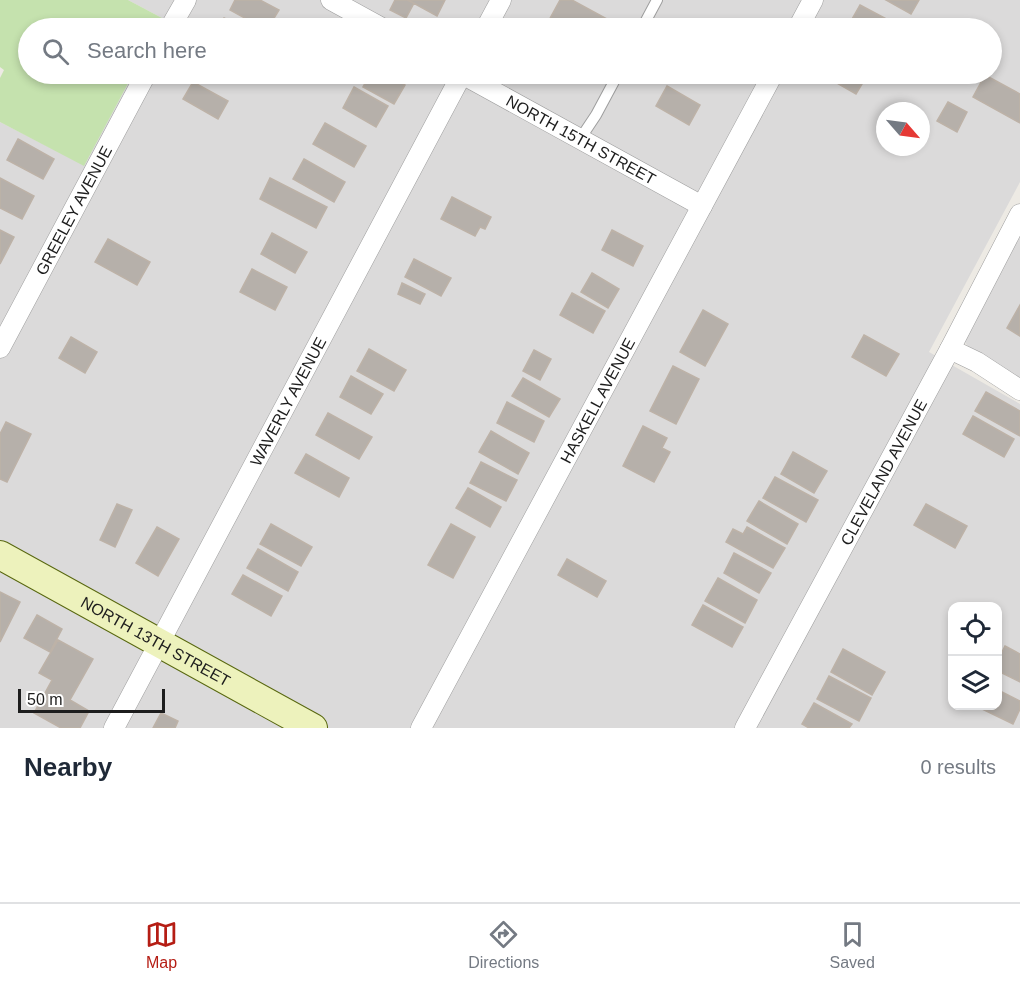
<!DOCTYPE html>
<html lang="en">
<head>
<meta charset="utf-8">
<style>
	body { margin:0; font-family:Arial,sans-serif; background:#f2f2f3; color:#1f2937 }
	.controls { position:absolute; right:18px; bottom:18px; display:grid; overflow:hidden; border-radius:12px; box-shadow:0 3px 9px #0003 }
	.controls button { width:54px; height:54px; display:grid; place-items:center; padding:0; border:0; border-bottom:2px solid #e0e1e3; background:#fff; color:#1f2937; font:30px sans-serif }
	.compass { position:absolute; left:876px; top:102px; width:54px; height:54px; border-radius:50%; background:#fff; box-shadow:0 3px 9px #0003; rotate:118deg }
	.scale { position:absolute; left:18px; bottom:15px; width:147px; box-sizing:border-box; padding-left:6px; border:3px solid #1d1d1d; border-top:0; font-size:16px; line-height:21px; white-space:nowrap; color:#1d1d1d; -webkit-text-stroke:4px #fff; paint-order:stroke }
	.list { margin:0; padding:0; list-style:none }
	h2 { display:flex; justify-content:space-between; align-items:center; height:78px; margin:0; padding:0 24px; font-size:26px }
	h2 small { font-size:20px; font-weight:400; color:#747a83 }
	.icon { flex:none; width:33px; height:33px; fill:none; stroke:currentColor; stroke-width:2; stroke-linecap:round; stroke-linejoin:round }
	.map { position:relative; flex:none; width:1020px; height:728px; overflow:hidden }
	.search { position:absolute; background:#fff; box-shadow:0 3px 9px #0003; left:18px; right:18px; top:18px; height:66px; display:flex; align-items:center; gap:15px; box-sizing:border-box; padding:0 21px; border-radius:33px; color:#747a83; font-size:22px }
	.sheet { height:174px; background:#fff }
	nav { display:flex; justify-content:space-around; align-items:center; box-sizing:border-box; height:84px; border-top:2px solid #e0e1e3; background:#fff; font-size:16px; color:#747a83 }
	nav a { display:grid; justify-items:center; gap:3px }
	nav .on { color:#b51d14 }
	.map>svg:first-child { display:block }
	.residential { fill:#dbdada; fill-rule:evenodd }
	.grass { fill:#c5e2ae }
	.building { fill:#b6b0aa; stroke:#bdb2a7; stroke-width:1.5 }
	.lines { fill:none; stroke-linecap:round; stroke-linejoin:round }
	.lane-casing { stroke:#9e9e9e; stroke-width:12 }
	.street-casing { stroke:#9e9e9e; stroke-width:21 }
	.secondary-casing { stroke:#596810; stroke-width:30 }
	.lane { stroke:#fff; stroke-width:10 }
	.street { stroke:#fff; stroke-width:20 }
	.secondary { stroke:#edf2bc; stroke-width:28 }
	.labels { text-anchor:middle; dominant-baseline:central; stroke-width:6; stroke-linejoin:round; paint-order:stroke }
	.street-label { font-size:16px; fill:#1d1d1d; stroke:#fff }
</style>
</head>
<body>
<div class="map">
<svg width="1020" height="728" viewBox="0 0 1020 728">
	<rect width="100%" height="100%" fill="#edeae4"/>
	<!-- residential -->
	<path class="residential" d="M128,0h892v182l-91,170 91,52v324h-1020v-606l84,43 49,-91h859v-46h-836l6,-10zM885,111h36v36h-36zM952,606h46v100h-46z
		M1020,232v146l-50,-29 -6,-8z"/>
	<!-- grass -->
	<path class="grass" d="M0,0h128l34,18 -6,10h-128v46h105l-49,92 -84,-44v-44l4,-8 -4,-3z"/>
	<!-- building -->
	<path class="building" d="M235,0h25l19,10 -11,18h-5l-33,-18z
		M395,0h12l7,3 -8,15 -16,-8z
		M408,0h37l-8,16z
		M560,0h12l35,19 -6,9h-46l-8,-4z
		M886,0h33l-8,14z
		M860,5l36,19 -2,4h-47z
		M224,18l20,10h-26z
		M370,74h14l21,11 -11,19 -31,-17z
		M839,74h29l-12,20 -21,-12z
		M985,75l35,19v29l-47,-26z
		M193,82l35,19 -10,18 -35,-20z
		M667,86l33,19 -11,20 -33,-19z
		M354,87l34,19 -12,21 -33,-19z
		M948,102l19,10 -10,20 -20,-11z
		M325,123l41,23 -12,21 -41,-23z
		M18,139l36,20 -11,20 -36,-19z
		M304,159l41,23 -11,20 -41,-23z
		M0,178l34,18 -12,23 -22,-11z
		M270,178l57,29 -11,21 -56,-29z
		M452,197l39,20 -6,12 -5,-2 -5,9 -34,-17z
		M0,230l14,7 -14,27z
		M612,230l31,16 -10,20 -31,-16z
		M272,233l35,19 -12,21 -34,-19z
		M108,239l42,23 -13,23 -42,-23z
		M414,259l37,19 -10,18 -36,-19z
		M252,269l35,18 -12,23 -35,-18z
		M592,273l27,16 -11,19 -27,-16z
		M402,283l23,11 -5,10 -22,-10z
		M572,293l33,18 -12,22 -33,-18z
		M1020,305v31l-13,-8z
		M703,310l25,14 -23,42 -25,-14z
		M864,335l35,19 -13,22 -34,-19z
		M71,337l26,15 -12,21 -26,-15z
		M369,349l37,21 -12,21 -37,-20z
		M534,350l17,9 -11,21 -17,-9z
		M673,366l26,13 -23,45 -26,-13z
		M351,376l32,18 -12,20 -31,-17z
		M523,378l37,21 -11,18 -37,-21z
		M986,392l34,19v25l-45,-25z
		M507,402l37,19 -10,21 -37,-19z
		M328,413l44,24 -13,22 -43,-24z
		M973,416l41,23 -10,18 -41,-23z
		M6,422l25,12 -24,48 -7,-3v-45z
		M643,426l24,12 -5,10 8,4 -16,30 -31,-16z
		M491,431l38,22 -11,21 -39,-22z
		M793,452l34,19 -13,22 -33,-19z
		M306,454l43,24 -10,19 -44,-24z
		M481,462l36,18 -11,21 -36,-18z
		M775,477l43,23 -12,22 -43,-24z
		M468,488l33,19 -11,20 -34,-19z
		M759,501l39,23 -11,20 -40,-23z
		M117,504l15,6 -17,37 -15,-7z
		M926,504l41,22 -12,22 -41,-23z
		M271,524l41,23 -11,19 -41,-22z
		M451,524l24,13 -22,41 -25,-13z
		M157,527l22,12 -21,37 -22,-13z
		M747,527l38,21 -12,20 -47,-26 7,-13 10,5z
		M258,549l40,23 -10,19 -41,-23z
		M734,553l37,20 -12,20 -35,-20z
		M567,559l39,22 -9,16 -39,-22z
		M243,575l39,21 -11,20 -39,-22z
		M718,578l39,22 -12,23 -40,-22z
		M0,592l20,10 -20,40z
		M703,605l40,22 -11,20 -40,-22z
		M37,615l25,14 -12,23 -26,-14z
		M58,640l35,19 -23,41 19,11 -9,17h-19l-27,-15 18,-33 -13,-7z
		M1005,646l15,8v28l-22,-11v-11z
		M843,649l42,23 -13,23 -41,-23z
		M829,676l42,22 -12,23 -42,-22z
		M998,690l22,11v8l-7,15 -37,-18h22z
		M814,703l38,21 -3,4h-40l-7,-4z
		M161,713l17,8 -3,7h-22z"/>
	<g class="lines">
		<!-- lane casing -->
		<g class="lane-casing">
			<path id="lane" d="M642,28l15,-28
				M580,139l16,-24 22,-41"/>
		</g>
		<!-- street casing -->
		<g class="street-casing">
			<g id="street">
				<path d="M331,0l51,28"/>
				<path d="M170,28l16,-28"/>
				<path d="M486,28l15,-28"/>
				<path d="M798,28l15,-28"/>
				<path id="s1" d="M462,74l240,132"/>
				<path id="s2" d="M0,348l146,-274"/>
				<path d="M950,349l27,13 43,28"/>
				<path id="s3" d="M114,728l348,-654"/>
				<path id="s4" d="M421,728l352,-654"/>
				<path id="s5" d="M745,728l205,-379 70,-135"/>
			</g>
		</g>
		<!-- secondary casing -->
		<g class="secondary-casing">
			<g id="secondary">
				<path id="s6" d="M0,555l313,173"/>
			</g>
		</g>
		<!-- lane -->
		<use href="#lane" class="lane"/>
		<!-- street -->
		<use href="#street" class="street"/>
		<!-- secondary -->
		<use href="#secondary" class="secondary"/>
	</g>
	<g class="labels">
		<!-- street labels -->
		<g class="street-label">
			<text stroke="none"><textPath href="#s1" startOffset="136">NORTH 15TH STREET</textPath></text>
			<text stroke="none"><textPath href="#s2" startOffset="156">GREELEY AVENUE</textPath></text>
			<text stroke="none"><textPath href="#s3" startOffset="370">WAVERLY AVENUE</textPath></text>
			<text stroke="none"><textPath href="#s4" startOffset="372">HASKELL AVENUE</textPath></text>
			<text stroke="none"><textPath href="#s5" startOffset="291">CLEVELAND AVENUE</textPath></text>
			<text stroke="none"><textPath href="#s6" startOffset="178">NORTH 13TH STREET</textPath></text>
		</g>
	</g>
</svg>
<div class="controls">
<button><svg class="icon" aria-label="locate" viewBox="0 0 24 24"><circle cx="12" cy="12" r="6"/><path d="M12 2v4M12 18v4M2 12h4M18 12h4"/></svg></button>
<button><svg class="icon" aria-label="layers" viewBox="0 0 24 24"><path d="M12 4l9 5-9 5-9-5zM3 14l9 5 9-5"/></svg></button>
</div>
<svg class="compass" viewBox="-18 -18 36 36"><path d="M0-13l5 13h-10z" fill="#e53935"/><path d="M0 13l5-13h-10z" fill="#747a83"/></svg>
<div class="scale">50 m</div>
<div class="search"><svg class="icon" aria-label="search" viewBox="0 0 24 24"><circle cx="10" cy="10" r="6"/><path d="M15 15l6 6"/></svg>Search here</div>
</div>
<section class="sheet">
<h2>Nearby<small>0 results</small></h2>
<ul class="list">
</ul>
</section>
<nav>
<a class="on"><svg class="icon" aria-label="map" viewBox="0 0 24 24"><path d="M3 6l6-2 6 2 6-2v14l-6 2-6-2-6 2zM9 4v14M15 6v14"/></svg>Map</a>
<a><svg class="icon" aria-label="directions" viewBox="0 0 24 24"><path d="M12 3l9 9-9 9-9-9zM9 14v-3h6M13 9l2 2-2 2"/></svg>Directions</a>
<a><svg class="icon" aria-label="saved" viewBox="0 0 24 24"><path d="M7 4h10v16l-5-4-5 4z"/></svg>Saved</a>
</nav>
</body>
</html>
